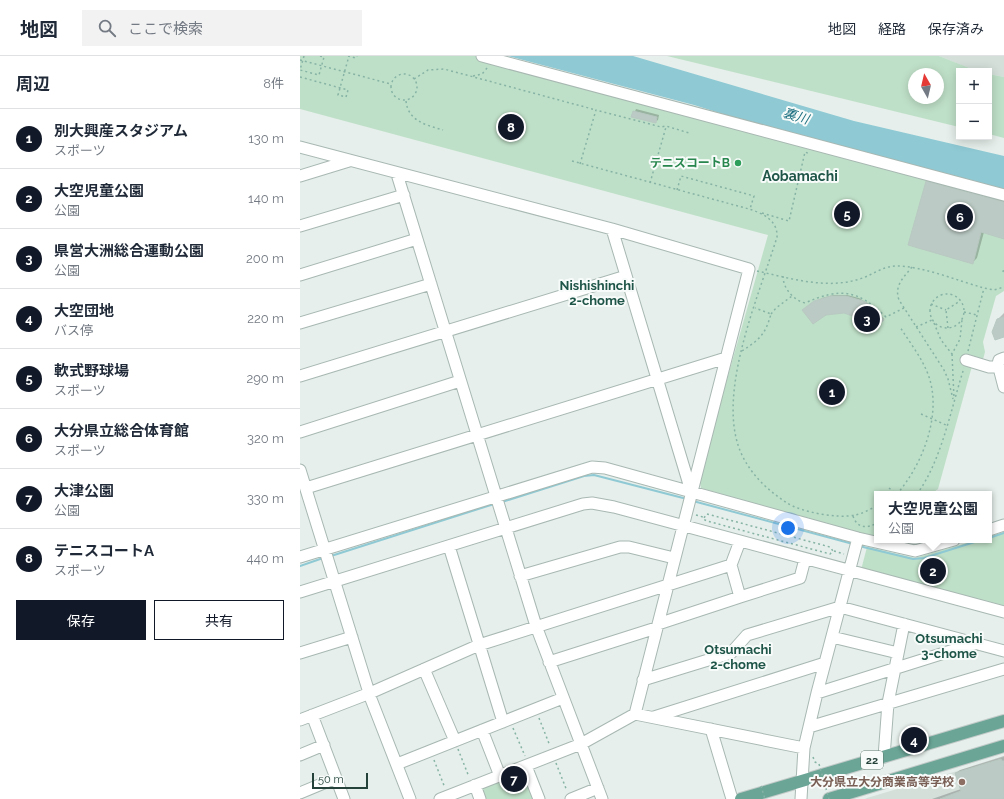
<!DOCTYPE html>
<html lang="ja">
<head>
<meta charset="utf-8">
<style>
	body { margin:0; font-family:Raleway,"Noto Sans JP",sans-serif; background:#f2f2f3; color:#1f2937 }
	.controls { position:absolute; right:12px; top:12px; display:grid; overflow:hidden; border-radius:0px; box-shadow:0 2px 10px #0003 }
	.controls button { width:36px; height:36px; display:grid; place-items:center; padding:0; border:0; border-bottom:1px solid #e0e1e3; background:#fff; color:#1f2937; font:20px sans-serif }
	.compass { position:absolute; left:608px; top:12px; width:36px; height:36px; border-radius:50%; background:#fff; box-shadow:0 2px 10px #0003; rotate:352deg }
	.scale { position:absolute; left:12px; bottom:10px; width:56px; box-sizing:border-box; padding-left:4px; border:2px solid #24423a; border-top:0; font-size:11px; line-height:14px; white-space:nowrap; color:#24423a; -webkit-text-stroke:3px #f7fbf9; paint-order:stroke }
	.you { position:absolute; left:488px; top:472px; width:14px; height:14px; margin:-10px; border:3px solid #fff; border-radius:50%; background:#1a73e8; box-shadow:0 0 0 6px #1a73e833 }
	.badge { display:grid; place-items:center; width:26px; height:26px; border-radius:50%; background:#111827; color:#fff; font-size:13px; font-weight:700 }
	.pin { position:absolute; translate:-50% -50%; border:2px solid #fff; box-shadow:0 1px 4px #0006 }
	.popup { position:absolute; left:574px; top:435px; width:118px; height:52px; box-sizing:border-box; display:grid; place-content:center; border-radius:0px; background:#fff; filter:drop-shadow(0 1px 3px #0005); font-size:13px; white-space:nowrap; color:#747a83 }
	.popup b { font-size:15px; color:#1f2937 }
	.popup::after { content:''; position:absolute; left:50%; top:100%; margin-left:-8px; border:8px solid transparent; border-top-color:#fff }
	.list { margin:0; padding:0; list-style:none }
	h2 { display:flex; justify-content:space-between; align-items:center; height:52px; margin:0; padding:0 16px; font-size:17px }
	h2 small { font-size:13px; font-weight:400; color:#747a83 }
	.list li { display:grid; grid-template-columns:26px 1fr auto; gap:12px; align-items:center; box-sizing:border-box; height:60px; padding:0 16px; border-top:1px solid #e0e1e3 }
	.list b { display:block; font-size:15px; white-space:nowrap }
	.list p { margin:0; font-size:13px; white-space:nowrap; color:#747a83 }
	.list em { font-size:13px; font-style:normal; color:#747a83 }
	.actions { display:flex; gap:8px; padding:12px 16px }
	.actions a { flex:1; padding:9px 0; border:1px solid #111827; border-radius:0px; text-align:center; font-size:14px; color:#111827 }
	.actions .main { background:#111827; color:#fff }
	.icon { flex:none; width:22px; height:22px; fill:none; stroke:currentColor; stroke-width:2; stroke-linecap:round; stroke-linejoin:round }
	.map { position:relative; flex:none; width:704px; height:743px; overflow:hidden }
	header { display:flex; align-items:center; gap:24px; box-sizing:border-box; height:56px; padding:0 20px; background:#fff; border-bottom:1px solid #e0e1e3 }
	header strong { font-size:19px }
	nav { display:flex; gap:22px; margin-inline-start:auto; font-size:14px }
	.search { width:280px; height:36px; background:#f2f2f3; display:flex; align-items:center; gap:10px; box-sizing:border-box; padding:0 14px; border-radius:0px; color:#747a83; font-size:15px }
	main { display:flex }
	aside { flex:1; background:#fff }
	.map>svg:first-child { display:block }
	.built { fill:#d4dfda }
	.green { fill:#bfe0c8; fill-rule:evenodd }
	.water { fill:#8ec9d4 }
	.shadow { fill:#0003 }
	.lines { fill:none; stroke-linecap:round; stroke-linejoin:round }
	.stream { stroke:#8ec9d4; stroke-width:2 }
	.building { fill:#bbcac4; stroke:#b8c9c2 }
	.minor-casing { stroke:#a8b8b2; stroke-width:13 }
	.major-casing { stroke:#c2cac8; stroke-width:14 }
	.path { stroke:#86b3a5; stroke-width:1.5; stroke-dasharray:2 3; stroke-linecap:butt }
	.minor { stroke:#fff; stroke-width:11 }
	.major { stroke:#6aa596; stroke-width:12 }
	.path-bridge { stroke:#86b3a5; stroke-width:1.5; stroke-dasharray:2 3; stroke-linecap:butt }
	.leisure-dot { fill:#2e9e5b; stroke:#f7fbf9; stroke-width:1.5 }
	.education-dot { fill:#8d6e63; stroke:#f7fbf9; stroke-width:1.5 }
	.labels { text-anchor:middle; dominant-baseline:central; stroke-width:4; stroke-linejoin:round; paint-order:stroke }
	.shield { fill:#f7fbf9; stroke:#637a73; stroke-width:1 }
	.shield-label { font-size:11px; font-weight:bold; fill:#24423a }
	.leisure-label { font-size:12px; font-weight:bold; fill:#27864d; stroke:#f7fbf9; text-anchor:end }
	.education-label { font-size:12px; font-weight:bold; fill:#785e54; stroke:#f7fbf9; text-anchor:end }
	.water-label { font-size:13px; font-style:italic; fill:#1c6f80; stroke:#f7fbf9 }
	.neighbourhood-label { font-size:13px; font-weight:bold; fill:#1f5548; stroke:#f7fbf9 }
	.quarter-label { font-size:14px; font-weight:bold; fill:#1f5548; stroke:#f7fbf9 }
</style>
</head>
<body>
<header>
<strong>地図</strong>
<div class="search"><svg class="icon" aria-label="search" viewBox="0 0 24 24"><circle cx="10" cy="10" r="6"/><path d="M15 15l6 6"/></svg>ここで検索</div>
<nav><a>地図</a><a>経路</a><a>保存済み</a></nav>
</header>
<main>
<aside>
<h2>周辺<small>8件</small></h2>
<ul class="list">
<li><span class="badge">1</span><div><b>別大興産スタジアム</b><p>スポーツ</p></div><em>130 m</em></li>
<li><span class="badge">2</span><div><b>大空児童公園</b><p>公園</p></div><em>140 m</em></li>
<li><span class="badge">3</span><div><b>県営大洲総合運動公園</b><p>公園</p></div><em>200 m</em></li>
<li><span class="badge">4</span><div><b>大空団地</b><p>バス停</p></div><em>220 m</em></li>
<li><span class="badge">5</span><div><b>軟式野球場</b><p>スポーツ</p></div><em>290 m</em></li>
<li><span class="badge">6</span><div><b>大分県立総合体育館</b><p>スポーツ</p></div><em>320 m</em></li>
<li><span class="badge">7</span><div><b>大津公園</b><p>公園</p></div><em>330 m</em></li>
<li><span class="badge">8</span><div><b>テニスコートA</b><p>スポーツ</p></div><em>440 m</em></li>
</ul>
<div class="actions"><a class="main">保存</a><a>共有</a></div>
</aside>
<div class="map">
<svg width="704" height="743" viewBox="0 0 704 743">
	<rect width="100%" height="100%" fill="#e6efeb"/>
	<!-- built -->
	<path class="built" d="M639,0h65v21l-15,-3v-3h-13z
		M704,701v42h-139l2,-1z"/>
	<!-- green -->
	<path class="green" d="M0,0h179l525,140v95l-8,5 -13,46 2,10 -3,11 -10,3 -34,123 -7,5h-54v42l-3,2 -173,-50 -2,-10 69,-243 -468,-126z
		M367,0h272l38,15h-18v56zM614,18h24v24h-24z
		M689,18l15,3v61l-15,-4z
		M704,476v77l-143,-39 6,-23 48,11 62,-18h12v-4z
		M222,714l13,29h-52l-2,-13z"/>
	<!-- water -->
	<path class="water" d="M208,0h125l221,65 150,35v36l-249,-68 -61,-19z"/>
	<!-- shadow -->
	<path class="shadow" d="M336,53l23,6 -1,5 -3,2 -22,-6z
		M632,121l72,18v43l-20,-6 -7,26 -5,5 -45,-81z
		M533,239h14l12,3 10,6 15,15 -13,11 -8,-10 -10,-6 -14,-2 -35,-2 18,-12z
		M704,257v23l-6,-17z
		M704,700v43h-72l29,-10 -5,-16 4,-3z"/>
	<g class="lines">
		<!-- stream -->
		<path class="stream" d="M393,445l160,43
			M202,446l82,-26 10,-1 93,24
			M689,482l15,-5
			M559,490l54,13 11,-1 57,-18
			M31,500l163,-52
			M0,510l23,-8"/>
	</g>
	<!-- building -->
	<path class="building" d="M333,55l24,6 -1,6 -25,-6z
		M626,125l78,21v37l-23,-7 -8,32 -65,-19z
		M531,240h15l17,5 10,6 11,13 -13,11 -13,-13 -14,-5 -18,2 -13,9 -11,-14 12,-9z
		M704,261v20l-9,3 -3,-8 5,-13z
		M701,703l1,2h2v38h-64l21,-8 -6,-18z"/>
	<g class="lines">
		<!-- minor casing -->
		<g class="minor-casing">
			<path id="minor" d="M182,0l522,139
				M0,91l312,82 137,40 -114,445
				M97,118l139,452 66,173
				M0,120l49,-15
				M0,170l104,-31
				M312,173l79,262
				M0,219l117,-36
				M0,267l131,-39
				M704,302l-5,2 -1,4 6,23
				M666,304l23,7h9
				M0,320l326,-100
				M0,376l160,-51
				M0,414l71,229 39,100
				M6,432l420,-130
				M689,474l15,-5
				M149,490l54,176
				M0,501l292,-90 13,1 253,70 57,13 39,-11
				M220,520l100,-29h9l45,11
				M0,536l283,-88 9,-1 22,4 390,105
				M440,541l60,-19 5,-19
				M358,568l82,-27 -9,-32 9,-24
				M532,581l66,16
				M0,597l52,-16
				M249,606l107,-34
				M124,613l31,72
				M343,624l88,-27 16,-18 93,-28 164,44
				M517,637l159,-50
				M12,659l32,84
				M354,661l171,-54
				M0,664l70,-27 109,-48 252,-80
				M509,671l195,-58
				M411,673l21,70
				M182,674l18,46
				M0,699l24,-10
				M584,701l4,-54 16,-79
				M97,708l166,-66
				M226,710l13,33
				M175,729l5,14
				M0,737l36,-15
				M140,743l141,-55 54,-30 169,34
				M271,743l27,-11
				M501,743l3,-51 13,-55 41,-155"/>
		</g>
		<!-- major casing -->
		<g class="major-casing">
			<path id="major" d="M441,743l263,-78
				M529,743l175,-53"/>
		</g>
		<!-- path -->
		<path class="path" d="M4,0l-4,14 19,5 5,-18 -4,-1
			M48,0l8,2 1,-2
			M0,4l91,24
			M91 31a13 13 0 1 1 26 0a13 13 0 1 1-26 0Z
			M173,20l9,-2 6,-7
			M0,21l48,13 -2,7 -8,-2 11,-39
			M114,23l14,-9 16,-1 152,41
			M106,45c2,20 20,24 37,29
			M272,105l177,48c13,4 29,11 28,28 -18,59 -64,162 -34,220 10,20 26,34 44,46 14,9 51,16 68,12 7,-1 15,-6 22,-9
			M280,108l16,-54 65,17 5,-1 23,7
			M350,127l16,-56
			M377,134l4,-14 73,20 -4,13
			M462,157l27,8 16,-69 5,2
			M612,211c-9,11 -18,19 -13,33l45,70 4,9 5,20
			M457,215c32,7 67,18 99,9 14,-3 26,-14 40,-14 27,0 62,15 88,22l10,2 10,-3
			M703,216l1,-4
			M483,220c0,12 10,24 22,27 36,-16 53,-13 81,14l18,-9
			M630 255a17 17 0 1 1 34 0a17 17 0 1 1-34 0Z
			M631,248l15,6
			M664,256l13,3
			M471,258l5,-6 16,-12
			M634,267l7,17 11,14 8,-15 2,-19
			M616,271l16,-7
			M648,272l-2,-18 14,-9
			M442,295c18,-12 23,-16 29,-37l-16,-6
			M668,295l16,-63
			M652,298l2,44
			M621,358l25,11
			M589,432l7,6
			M597,438c25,-29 45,-78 32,-117 -6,-18 -19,-34 -29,-50
			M617,438c25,-34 34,-86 47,-126
			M407,458l123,33 3,4 -3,3 -123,-33 -4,-2z
			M396,459l7,2
			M553,460c4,12 13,13 24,7
			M534,495l10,3
			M239,662l11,28
			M213,672l12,28
			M158,693l11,28
			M513,701l2,5 4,2
			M134,704l11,28
			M256,707l11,28"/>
		<!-- minor -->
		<use href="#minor" class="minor"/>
		<!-- major -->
		<use href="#major" class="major"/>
		<!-- path-bridge -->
		<path class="path-bridge" d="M519,708l10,35
			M461,730l4,13"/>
	</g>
	<!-- markers -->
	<circle class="leisure-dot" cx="438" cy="107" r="4"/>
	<circle class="education-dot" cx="662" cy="726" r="4"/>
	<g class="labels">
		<!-- shield labels -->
		<rect class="shield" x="561" y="695" width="22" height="18" rx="3"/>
		<g class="shield-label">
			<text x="572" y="704">22</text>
		</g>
		<!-- leisure labels -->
		<g class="leisure-label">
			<text x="430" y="107">テニスコートB</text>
		</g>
		<!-- education labels -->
		<g class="education-label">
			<text x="654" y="726">大分県立大分商業高等学校</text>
		</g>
		<!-- water labels -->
		<g class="water-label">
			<text transform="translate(496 60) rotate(17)">裏川</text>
		</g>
		<!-- neighbourhood labels -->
		<g class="neighbourhood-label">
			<text x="297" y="229">Nishishinchi<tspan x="297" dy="15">2-chome</tspan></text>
			<text x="649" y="582">Otsumachi<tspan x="649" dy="15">3-chome</tspan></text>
			<text x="438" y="593">Otsumachi<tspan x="438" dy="15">2-chome</tspan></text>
		</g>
		<!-- quarter labels -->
		<g class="quarter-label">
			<text x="500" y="120">Aobamachi</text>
		</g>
	</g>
</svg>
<div class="controls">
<button>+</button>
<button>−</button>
</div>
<svg class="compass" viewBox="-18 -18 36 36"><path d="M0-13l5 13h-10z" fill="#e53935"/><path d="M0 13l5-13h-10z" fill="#747a83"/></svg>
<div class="scale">50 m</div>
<div class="you"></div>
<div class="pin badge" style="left:532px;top:336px">1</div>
<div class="pin badge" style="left:633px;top:515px">2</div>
<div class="popup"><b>大空児童公園</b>公園</div>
<div class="pin badge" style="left:567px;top:263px">3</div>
<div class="pin badge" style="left:614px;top:684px">4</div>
<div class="pin badge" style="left:547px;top:158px">5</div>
<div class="pin badge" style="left:660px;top:161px">6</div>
<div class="pin badge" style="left:214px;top:723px">7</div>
<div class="pin badge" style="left:211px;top:71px">8</div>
</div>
</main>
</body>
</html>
